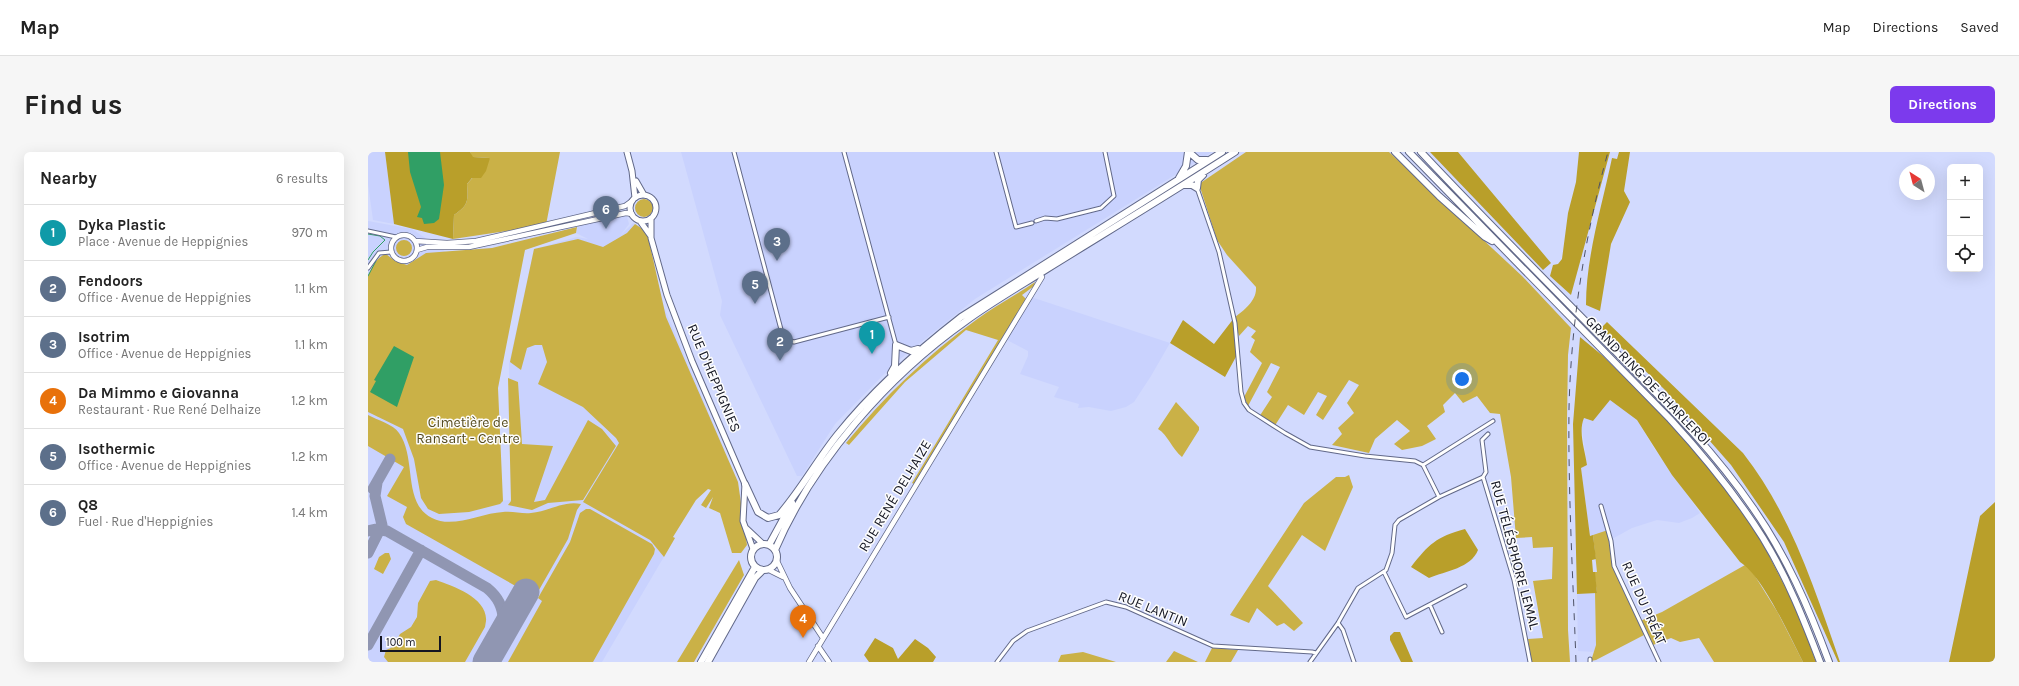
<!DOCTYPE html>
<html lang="en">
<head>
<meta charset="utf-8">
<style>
	body { margin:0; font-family:Karla,sans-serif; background:#f6f6f6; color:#222 }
	.controls { position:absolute; right:12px; top:12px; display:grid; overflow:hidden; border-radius:6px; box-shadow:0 4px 16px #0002 }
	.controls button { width:36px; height:36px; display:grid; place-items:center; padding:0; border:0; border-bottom:1px solid #e0e0e0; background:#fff; color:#222; font:20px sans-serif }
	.compass { position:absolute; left:1531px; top:12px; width:36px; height:36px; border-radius:50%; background:#fff; box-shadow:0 4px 16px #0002; rotate:324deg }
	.scale { position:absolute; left:12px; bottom:10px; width:61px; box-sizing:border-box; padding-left:4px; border:2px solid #131522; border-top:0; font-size:11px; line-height:14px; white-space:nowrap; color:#131522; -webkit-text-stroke:3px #fdfdfd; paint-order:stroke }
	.you { position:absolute; left:1094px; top:227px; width:14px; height:14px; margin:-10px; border:3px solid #fff; border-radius:50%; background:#1a73e8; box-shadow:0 0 0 6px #1a73e833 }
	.badge { display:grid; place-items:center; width:26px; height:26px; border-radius:50%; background:#7c3aed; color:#fff; font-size:13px; font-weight:700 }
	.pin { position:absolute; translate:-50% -33px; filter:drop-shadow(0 1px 2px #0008) }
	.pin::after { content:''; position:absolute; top:21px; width:14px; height:12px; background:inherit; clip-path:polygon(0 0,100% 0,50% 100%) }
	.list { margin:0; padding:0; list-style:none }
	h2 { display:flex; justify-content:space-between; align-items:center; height:52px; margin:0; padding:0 16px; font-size:17px }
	h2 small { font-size:13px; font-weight:400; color:#767676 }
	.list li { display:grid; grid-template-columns:26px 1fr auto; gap:12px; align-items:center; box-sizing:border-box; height:56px; padding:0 16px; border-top:1px solid #e0e0e0 }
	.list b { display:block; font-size:15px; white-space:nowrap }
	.list p { margin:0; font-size:13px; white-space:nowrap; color:#767676 }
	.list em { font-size:13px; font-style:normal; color:#767676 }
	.icon { flex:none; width:22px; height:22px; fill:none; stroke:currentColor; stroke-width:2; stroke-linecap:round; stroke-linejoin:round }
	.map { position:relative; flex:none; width:1627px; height:510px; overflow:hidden; border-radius:6px }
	header { display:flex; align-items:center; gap:24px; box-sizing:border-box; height:56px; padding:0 20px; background:#fff; border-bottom:1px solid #e0e0e0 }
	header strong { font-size:19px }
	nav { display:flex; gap:22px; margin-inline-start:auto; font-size:14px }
	.intro { display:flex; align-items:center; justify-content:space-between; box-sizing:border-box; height:96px; padding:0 24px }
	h1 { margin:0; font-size:28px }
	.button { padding:10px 18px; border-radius:6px; background:#7c3aed; color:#fff; font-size:14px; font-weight:700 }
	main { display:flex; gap:24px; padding:0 24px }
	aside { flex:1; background:#fff; border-radius:6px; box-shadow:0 4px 16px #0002 }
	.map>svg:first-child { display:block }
	.built { fill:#c9d2fe }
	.green { fill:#cab147 }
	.forest { fill:#b99f2a }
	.water { fill:#309f65 }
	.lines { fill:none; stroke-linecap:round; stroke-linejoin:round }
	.stream { stroke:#309f65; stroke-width:1 }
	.taxiway { stroke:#9096b2; stroke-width:11 }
	.runway { stroke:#9096b2; stroke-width:27 }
	.street-casing { stroke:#626989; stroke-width:5 }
	.secondary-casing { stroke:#626989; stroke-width:6 }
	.primary-casing { stroke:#626989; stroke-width:7 }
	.highway-casing { stroke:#626989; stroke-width:8 }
	.street { stroke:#fff; stroke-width:3 }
	.secondary { stroke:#fff; stroke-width:4.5 }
	.primary { stroke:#fff; stroke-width:5 }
	.highway { stroke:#fff; stroke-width:6 }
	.rail { stroke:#4e5266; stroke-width:1; stroke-dasharray:7 7; stroke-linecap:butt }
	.labels { text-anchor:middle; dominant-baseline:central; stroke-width:3; stroke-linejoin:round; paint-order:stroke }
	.street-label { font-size:14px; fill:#131522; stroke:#fdfdfd }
	.park-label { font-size:14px; fill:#554b1e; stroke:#fdfdfd }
</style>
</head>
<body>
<header>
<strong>Map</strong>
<nav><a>Map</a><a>Directions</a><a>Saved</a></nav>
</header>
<div class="intro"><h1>Find us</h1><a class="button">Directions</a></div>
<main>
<aside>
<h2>Nearby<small>6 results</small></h2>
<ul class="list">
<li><span class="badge" style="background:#0f9aa8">1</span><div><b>Dyka Plastic</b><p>Place · Avenue de Heppignies</p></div><em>970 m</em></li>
<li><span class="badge" style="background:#5c6f8a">2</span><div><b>Fendoors</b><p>Office · Avenue de Heppignies</p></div><em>1.1 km</em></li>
<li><span class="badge" style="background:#5c6f8a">3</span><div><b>Isotrim</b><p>Office · Avenue de Heppignies</p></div><em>1.1 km</em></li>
<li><span class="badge" style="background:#e8710a">4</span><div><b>Da Mimmo e Giovanna</b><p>Restaurant · Rue René Delhaize</p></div><em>1.2 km</em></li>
<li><span class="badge" style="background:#5c6f8a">5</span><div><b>Isothermic</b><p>Office · Avenue de Heppignies</p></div><em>1.2 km</em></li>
<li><span class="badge" style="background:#5c6f8a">6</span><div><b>Q8</b><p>Fuel · Rue d'Heppignies</p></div><em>1.4 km</em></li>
</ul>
</aside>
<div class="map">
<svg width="1627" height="510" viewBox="0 0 1627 510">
	<rect width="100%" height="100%" fill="#d2dafe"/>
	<!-- built -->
	<path class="built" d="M0,0h17l9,72 -21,-4 -5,-36z
		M313,0h531l-237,147 -81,65 -59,60 -33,52h-5l-77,-161 2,-14z
		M258,61l3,11 -9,12 13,-13 14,6 6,36 11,42 60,142 -52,88 3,1 -73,124h-234v-441l44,8 34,23 -3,253 68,-5 -2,-136 25,-115 43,-12 11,2 -12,-6 3,-9z
		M663,145l139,46 -19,33 -17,26 -8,5 -15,4 -22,-4 -11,1 1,-4 -25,-7 5,-10 -39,-13 8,-18v-5l-23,-12z
		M1242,247l27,21 17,28 46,65 -8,5 -13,5 -22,-3 -25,8 -20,11 -4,-9 -18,7 -9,-69 6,-3 -5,-36v-7l2,-4 9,3z
		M1227,441l1,52 -2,7 -16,-1 -1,-57z"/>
	<!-- green -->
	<path class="green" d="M102,0h90l-14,73 -93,14 1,-24c15,-10 14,-14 13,-31l23,-26 -18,-1z
		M878,0h143l133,124 49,52 -3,27 -1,65 1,210 2,32h-39l-3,-23 15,-1 -10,-57 19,-2 1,-32 -20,1 -1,-11 -16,1 -5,-61 -11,-63 -10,-1 -13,-17 -14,7 -8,-10 -12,12 2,7 -18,14 9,13 -14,7 -20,4 -8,-6 16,-13 -13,-11 -22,19 -6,14 -37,-8 10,-11 -4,-6 16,-15 -7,-10 12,-18 -10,-5 -26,40 -7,-5 11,-19 -9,-4 -14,23 -16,-10 -14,22 -15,-10 13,-20 -5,-5 13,-25 -9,-4 -23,43 -4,-9 18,-34 -12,-11 5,-12 -4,-3 5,-6 -8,-5 -9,10 -5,-18c10,-8 23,-17 22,-31l-29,-32 -10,-15 -18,-56z
		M267 56a9 9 0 1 1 18 0a9 9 0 1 1-18 0Z
		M267,72l12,8 19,85 72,165 9,63 -6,8h-9l-12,-40 -11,-5 4,-11 -7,11 -5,-3 10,-15 -3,-1 -12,11 -23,37 2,1 -11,19 -14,-17 -67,-38 36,-59 -3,-5 -33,-31 -45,-23 9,-22 -5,-17h-7l-8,3 -6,22 -11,-8 24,-113 44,-10 25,8 24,-14z
		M209,75l-1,6 -51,17 -27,138 5,113 -3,3 -31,8 -30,2 -11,-5 -7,-11 -7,-39 -11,-30 -35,-17v-136c4,-8 9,-20 18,-22l9,7 12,4 19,-12 66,-5z
		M28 96a8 8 0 1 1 16 0a8 8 0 1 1-16 0Z
		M667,130l-1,4 -12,9 4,4 -112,185 -2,-1 86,-143 -32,-10 -61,52 -56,63 -3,-2c38,-46 81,-88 130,-123 19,-14 40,-25 59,-38z
		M140,226l10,4 4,62 31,2 -19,56 11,-2 43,-80 14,9 14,17 -33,54 -35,3 -16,7 -24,-5 3,-4z
		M808,250l23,25v3l-17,27c-10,-8 -14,-22 -24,-28z
		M0,263c9,5 25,9 31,18 18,25 3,70 33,85 21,11 49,-5 71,-6 9,-1 19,2 28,1 16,-1 33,-13 50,-9l-4,6 -9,29 -33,58 -129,-73 -3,-7 4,-10 -20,-11 17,-29 -36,-21z
		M981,323l4,12 -28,64 -23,-16 -34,51 35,37 -9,8 -10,-8 -7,3 -20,-18 -8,15 -19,-8 74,-112 32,-26h9z
		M218,357h4l62,35 3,5 -1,5 -61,108h-85l34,-61 -4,-3 32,-56 10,-29z
		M1240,378l8,43 28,62 -48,25 -5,1 5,-16 -1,-52h2l-3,-21h3l-4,-37z
		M17,401h4l2,6 -8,15 -9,-5 5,-12z
		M371,408l5,15 -50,87h-17z
		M1377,413l5,3 28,45 25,49h-89l-15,-24 -19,4 -9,-4 -18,7 -13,-24 22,-9z
		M68,428c17,6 52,18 50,41l-1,6 -20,35h-77l-4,-5 2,-7 7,-3 7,-13 11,-7 6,-10 1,-14 12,-22z
		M844,496l26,2 -7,12h-26z
		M806,499l24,11h-32z
		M715,500l33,10h-58l3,-7z"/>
	<!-- forest -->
	<path class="forest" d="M17,0h85l3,5 17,1 -4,13 -5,7h-9l-5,6c1,17 2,21 -13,31l-1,24 -59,-15z
		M1062,0h28l93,111 -8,7z
		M1211,0h31l-39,143 -21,-19 3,-11 5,-1 4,-5 6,-46 8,-31z
		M1251,0h11l-6,39 6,11 -19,42 -11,67 -14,-6c0,-49 16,-99 26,-147l5,1z
		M866,166l4,35 -13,24 -55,-34 13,-23 31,24z
		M1239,170l136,131c48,61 72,137 97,209h-2l-54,-120 -53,-77 -67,-76 -63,-61z
		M1212,185l23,19 108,109 47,69 40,78 18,50h-13c-13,-25 -40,-86 -63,-100l-68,-87 -35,-55 -27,-20 -17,21 -9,-3c-6,14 1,32 3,47l-6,3 9,68 3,-1 3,24 -4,1 1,12h2l2,21 -20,1 -4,-170z
		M1627,350v160h-46l31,-146z
		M1097,377l13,21c-7,18 -32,21 -49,28l-18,-11c18,-23 25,-30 54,-38z
		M1026,480h6l13,30h-12l-11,-22v-4z
		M507,486l18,10 5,11 17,-20 13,9 8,9 -3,5h-64l-5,-7z"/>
	<!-- water -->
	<path class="water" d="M40,0h32l4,33 -5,34 -5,4 -10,1 -2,-6 -5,-1 4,-10 -11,-35z
		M26,194l20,11 -17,50 -27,-15 6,-11 -2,-1z"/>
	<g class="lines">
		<!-- stream -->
		<path class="stream" d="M0,82l12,2 5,4 -12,12 -5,8
			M0,124l8,-15"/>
		<!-- taxiway -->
		<path class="taxiway" d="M5,337l17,-30
			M0,379l8,-2 11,2 100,57c17,14 20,31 12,51
			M0,401l14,-28 -7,-29 2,-13
			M0,493l53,-95"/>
		<!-- runway -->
		<path class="runway" d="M118,510l40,-70"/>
		<!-- street casing -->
		<g class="street-casing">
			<path id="street" d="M366,0l49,185 4,3 7,2 95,-25
				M476,0l52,193
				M628,0l20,75 16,-4
				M829,36l22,64 16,71 6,69 3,11 5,7 36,23 25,14 55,9 50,5 8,4
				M668,69l9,-3 12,1 44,-11 13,-12 -9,-44
				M0,79l28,6
				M0,116l11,-15 12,-1
				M1120,282l-6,6 4,32 -3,5 31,103 16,82
				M1071,345l-16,-32 70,-44
				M1233,354l10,35 3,25 45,96
				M1016,420l22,45 59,-31
				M1062,453l12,27
				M970,471l5,7 11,32
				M629,510l16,-21 14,-10 79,-29 20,5 87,39 99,6 4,1
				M942,510l28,-39 20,-35 28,-18 6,-17 3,-28 4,-5 40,-23 44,-20
				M1222,510v-3"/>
		</g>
		<!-- secondary casing -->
		<g class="secondary-casing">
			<path id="secondary" d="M23 96a13 13 0 1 1 26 0a13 13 0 1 1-26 0Z
				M47,89l32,2 29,-2 149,-35 7,-5
				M49,98l10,-3h42l157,-34 6,1
				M409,409l13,27 33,50
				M401,418l14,7
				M450,494l11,16
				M441,510l233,-385"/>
		</g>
		<!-- primary casing -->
		<g class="primary-casing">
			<path id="primary" d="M259,0l5,19 3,27
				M268,29l8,14
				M262 56a13 13 0 1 1 26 0a13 13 0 1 1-26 0Z
				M283,66v20l16,57 25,66 53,123 -2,37 10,28
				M272,69l10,14
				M378,376l17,16"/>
		</g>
		<!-- highway casing -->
		<g class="highway-casing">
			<path id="highway" d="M821,0l9,8h9
				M1027,0l44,44 46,41 7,4
				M1041,0l261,267c34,37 66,76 93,119 24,39 41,82 57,124
				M1053,0c62,66 126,130 190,195 50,51 101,101 142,161 33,47 56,100 76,154
				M811,26l7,-12 2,-14
				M816,33h8l5,3 1,-8 5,-5
				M523,221l4,-7 1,-21 15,6 7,-2
				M377,332l13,28 10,6 11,-3c22,-25 38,-55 59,-81 36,-45 78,-82 123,-117l261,-165
				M383 405a13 13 0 1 1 26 0a13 13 0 1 1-26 0Z
				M401,393l23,-42
				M407,398c38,-89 113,-174 191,-229 26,-19 54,-35 81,-52 63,-39 126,-77 188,-117
				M333,510l54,-95
				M340,510l47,-84 7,-7"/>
		</g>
		<!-- street -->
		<use href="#street" class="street"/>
		<!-- secondary -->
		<use href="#secondary" class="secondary"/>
		<!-- primary -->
		<use href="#primary" class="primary"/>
		<!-- highway -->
		<use href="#highway" class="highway"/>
		<!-- rail -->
		<path class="rail" d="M1208,510c-3,-84 -8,-169 -7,-254 2,-86 16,-173 39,-256"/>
	</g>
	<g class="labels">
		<!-- street labels -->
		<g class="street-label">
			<text transform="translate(346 226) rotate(67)">RUE D'HEPPIGNIES</text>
			<text transform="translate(1280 229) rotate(46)">GRAND RING DE CHARLEROI</text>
			<text transform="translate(527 344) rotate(-59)">RUE RENÉ DELHAIZE</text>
			<text transform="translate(1147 403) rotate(75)">RUE TÉLÉSPHORE LEMAL</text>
			<text transform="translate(1276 451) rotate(66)">RUE DU PRÉAT</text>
			<text transform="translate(785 457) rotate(22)">RUE LANTIN</text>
		</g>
		<!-- park labels -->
		<g class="park-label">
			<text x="100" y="270">Cimetière de<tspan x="100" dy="16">Ransart - Centre</tspan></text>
		</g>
	</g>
</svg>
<div class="controls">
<button>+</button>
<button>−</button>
<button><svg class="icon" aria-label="locate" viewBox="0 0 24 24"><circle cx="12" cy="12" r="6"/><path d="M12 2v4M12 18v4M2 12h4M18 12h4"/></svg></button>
</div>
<svg class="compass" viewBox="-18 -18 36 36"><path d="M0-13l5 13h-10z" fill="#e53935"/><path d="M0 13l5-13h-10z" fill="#767676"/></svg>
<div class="scale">100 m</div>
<div class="you"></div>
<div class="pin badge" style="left:504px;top:202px;background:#0f9aa8">1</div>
<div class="pin badge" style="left:412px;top:209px;background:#5c6f8a">2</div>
<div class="pin badge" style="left:409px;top:109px;background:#5c6f8a">3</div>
<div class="pin badge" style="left:435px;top:486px;background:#e8710a">4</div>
<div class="pin badge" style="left:387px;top:152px;background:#5c6f8a">5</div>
<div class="pin badge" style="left:238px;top:77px;background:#5c6f8a">6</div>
</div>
</main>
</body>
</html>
